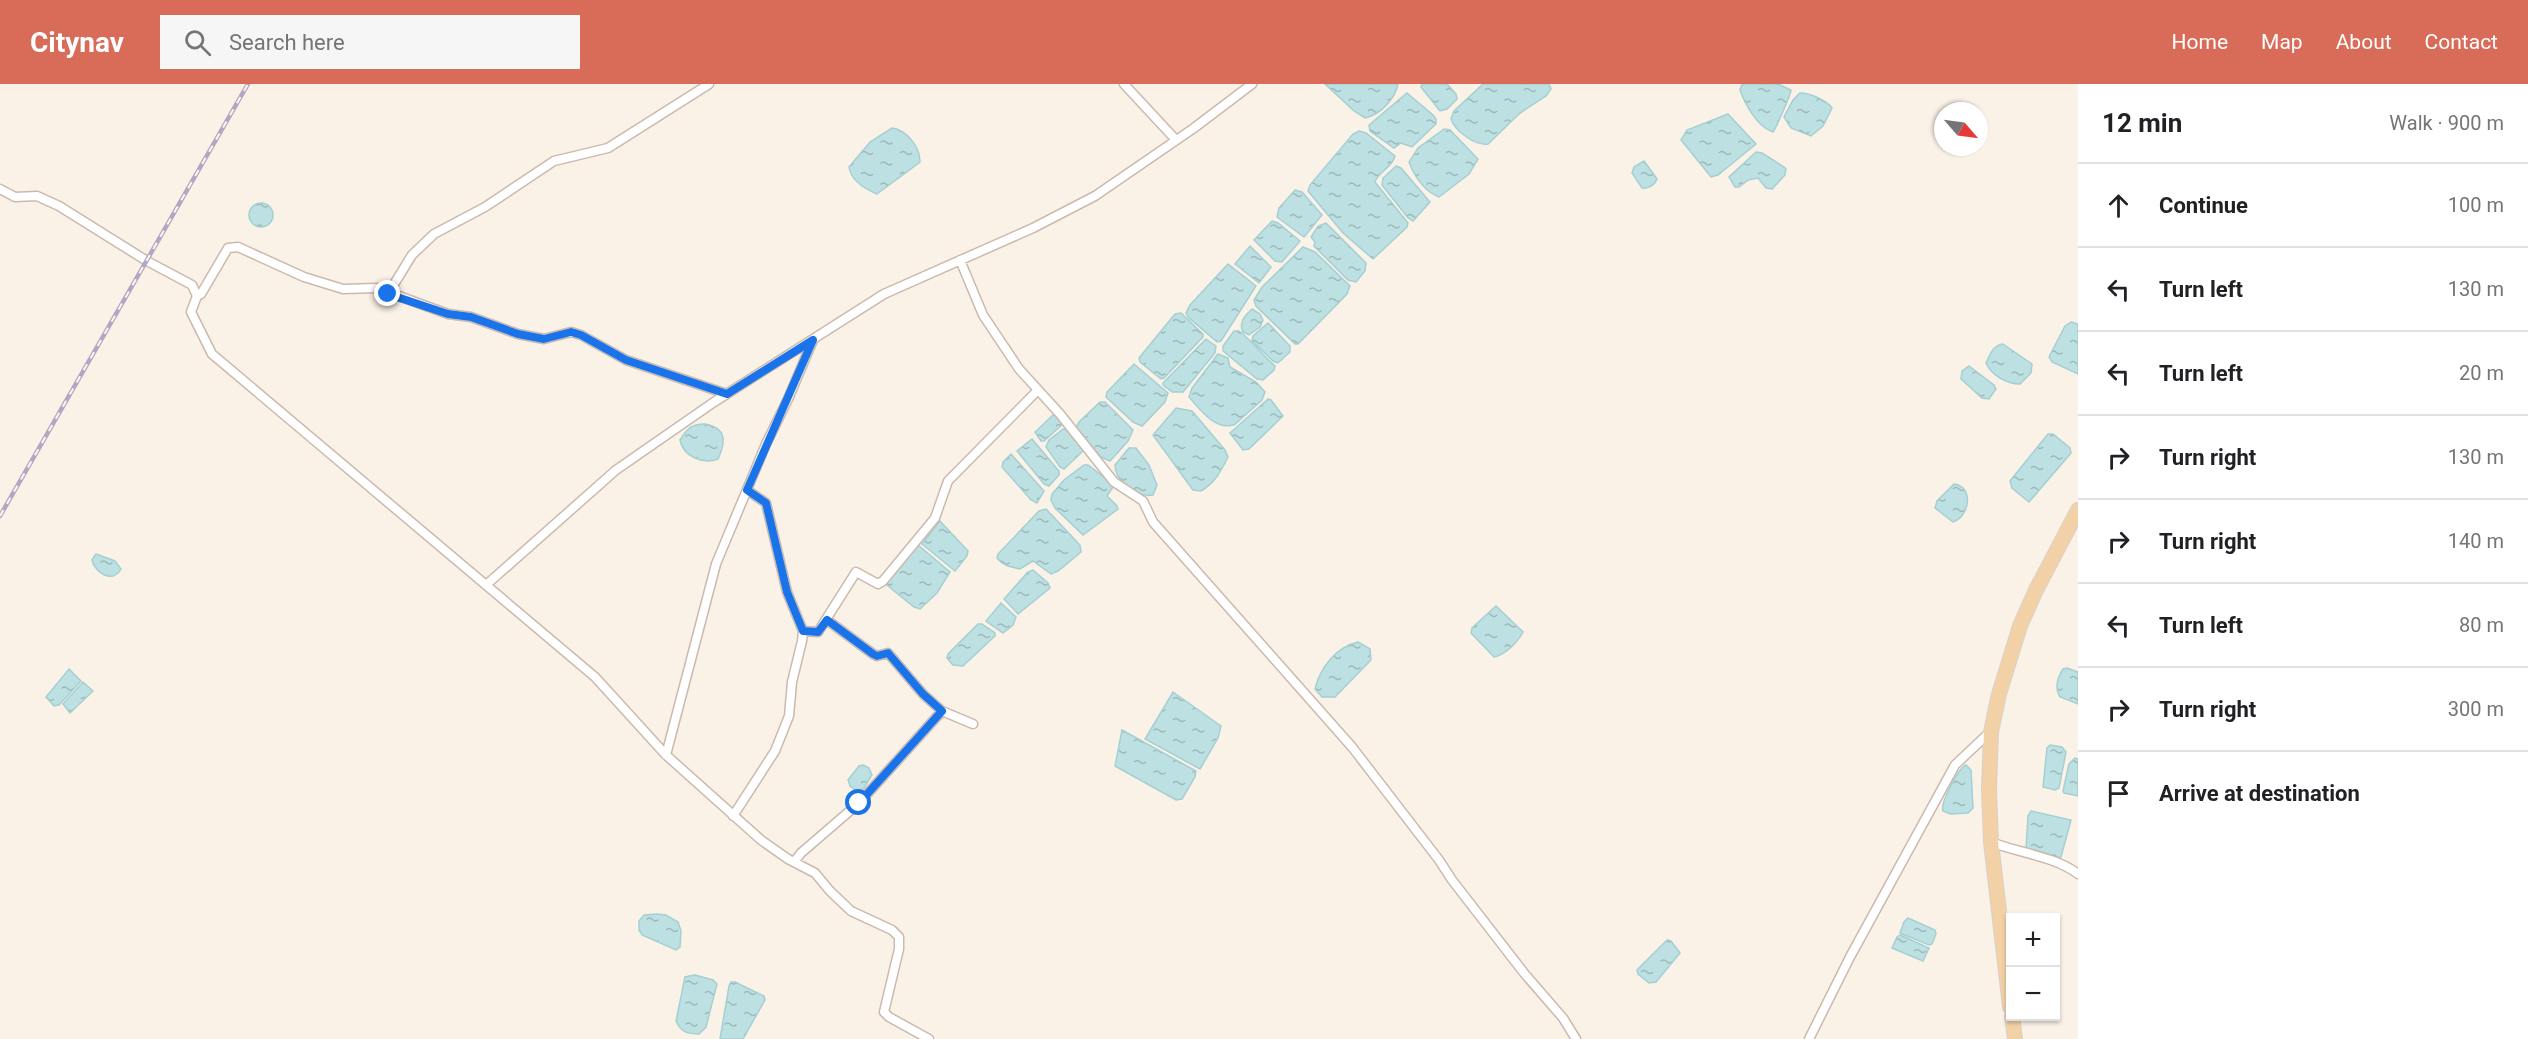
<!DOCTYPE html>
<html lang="en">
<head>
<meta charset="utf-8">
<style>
	body { margin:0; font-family:Roboto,sans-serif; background:#f6f6f6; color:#202124 }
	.controls { position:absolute; right:18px; bottom:18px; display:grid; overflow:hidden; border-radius:0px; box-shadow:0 2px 4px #0004 }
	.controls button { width:54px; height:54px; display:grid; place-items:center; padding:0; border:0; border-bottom:2px solid #e0e0e0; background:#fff; color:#202124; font:30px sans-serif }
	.compass { position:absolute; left:1934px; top:18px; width:54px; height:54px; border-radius:50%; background:#fff; box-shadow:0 2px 4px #0004; rotate:118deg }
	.stop { position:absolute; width:18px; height:18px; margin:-14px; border:4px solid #1a73e8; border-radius:50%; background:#fff }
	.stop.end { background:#1a73e8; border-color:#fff; box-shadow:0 2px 6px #0008 }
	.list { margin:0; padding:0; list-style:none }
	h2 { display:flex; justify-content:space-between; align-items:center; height:78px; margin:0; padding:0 24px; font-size:26px }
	h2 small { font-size:20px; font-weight:400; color:#757577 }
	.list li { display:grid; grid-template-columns:39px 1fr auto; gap:18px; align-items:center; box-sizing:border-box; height:84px; padding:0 24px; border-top:2px solid #e0e0e0 }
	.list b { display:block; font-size:22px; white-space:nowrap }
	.list em { font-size:20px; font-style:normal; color:#757577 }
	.icon { flex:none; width:33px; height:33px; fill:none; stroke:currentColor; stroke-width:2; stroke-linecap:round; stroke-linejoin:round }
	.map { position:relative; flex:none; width:2078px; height:955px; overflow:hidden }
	header { display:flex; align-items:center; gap:36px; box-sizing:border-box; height:84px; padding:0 30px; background:#d96c58; color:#fff }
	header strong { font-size:28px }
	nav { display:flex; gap:33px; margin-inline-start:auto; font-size:21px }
	.search { width:420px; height:54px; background:#f6f6f6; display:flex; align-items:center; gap:15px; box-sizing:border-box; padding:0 21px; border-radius:0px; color:#757577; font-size:22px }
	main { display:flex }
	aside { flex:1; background:#fff }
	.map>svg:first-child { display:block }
	.water { fill:url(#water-ripples); stroke:#a5cfd3; stroke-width:1.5 }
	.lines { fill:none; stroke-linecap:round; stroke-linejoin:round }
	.minor-casing { stroke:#cbb9ae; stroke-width:11 }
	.primary-casing { stroke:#d8d0cd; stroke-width:16 }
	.minor { stroke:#fff; stroke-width:8 }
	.primary { stroke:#f3d1a6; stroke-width:14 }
	.rail-casing { stroke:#b4a6c3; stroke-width:4.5 }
	.rail { stroke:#fdf6ed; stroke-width:2; stroke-dasharray:7; stroke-linecap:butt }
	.route { stroke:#1a73e8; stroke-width:8 }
</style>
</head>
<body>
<header>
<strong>Citynav</strong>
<div class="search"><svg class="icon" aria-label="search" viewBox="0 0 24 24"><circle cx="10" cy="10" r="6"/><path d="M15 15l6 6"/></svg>Search here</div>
<nav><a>Home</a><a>Map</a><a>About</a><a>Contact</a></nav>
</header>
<main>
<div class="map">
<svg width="2078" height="955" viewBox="0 0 2078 955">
	<defs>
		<pattern id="water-ripples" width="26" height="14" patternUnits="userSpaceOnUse" patternTransform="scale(1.5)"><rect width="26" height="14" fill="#bde0e2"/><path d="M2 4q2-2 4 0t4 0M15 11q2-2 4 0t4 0" fill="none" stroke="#9eb8b9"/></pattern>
	</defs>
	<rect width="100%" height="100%" fill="#faf2e7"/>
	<!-- water -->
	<path class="water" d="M1325,0h73c-2,14 -18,31 -33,34l-11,-7z
		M1422,0h25l9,10 1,5 -10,10 -7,2 -19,-24z
		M1483,0h66l2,5 -5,7 -26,17 -32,31c-13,2 -33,-13 -37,-25l3,-8z
		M1742,0h36l13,6c0,4 -15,38 -18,42 -16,-5 -28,-28 -33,-42z
		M1407,9l26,22 3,4v5l-24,23 -11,-4 -7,5 -24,-17 -1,-6z
		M1800,9c10,0 26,7 32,15l-9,18 -12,10 -20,-8 -7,-11 9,-17z
		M1728,30l28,30 -38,31 -7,2 -30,-37 6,-10z
		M892,44c15,2 28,19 28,34l-43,32c-12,-5 -26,-14 -28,-27l21,-25z
		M1444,45l6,1 28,29 -9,15 -30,23c-14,-5 -25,-21 -30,-35l9,-14z
		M1359,47l7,2 29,23c-2,11 -17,16 -20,26l33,41 -1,4 -34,32 -30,-26 -35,-42 2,-6 43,-51z
		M1756,68l6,1 22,14 2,2 -1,6 -13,14 -6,-1 -8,-10 -10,2 -9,7h-4l-6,-10z
		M1644,77l13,18c-2,6 -9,10 -15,9l-10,-15 2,-6z
		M1396,82l5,2 29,34 -17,19 -5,-3 -26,-33 1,-7z
		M1295,106l7,2 20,23 -18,22 -27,-20 2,-9z
		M249 131a12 12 0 1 1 24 0a12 12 0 1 1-24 0Z
		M1272,137l6,2 22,18 -18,21 -7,-1 -21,-21z
		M1326,139l40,40 -1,8 -9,11 -8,-2 -34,-34 1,-4 -4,-5 7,-11z
		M1250,162l21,21 -12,16 -24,-19z
		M1303,163l12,5 35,34 -3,8 -49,50h-3l-39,-38 -2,-6 8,-13z
		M1228,180l28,22 -35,55 -4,1 -29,-25 -2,-4 4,-8z
		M1252,225l8,5 3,6 -3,7 -11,8 -6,-3c-5,-9 2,-17 9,-23z
		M1181,229l22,21v3l-39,41 -3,1 -21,-17 -1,-4 36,-44z
		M2071,238l7,2v50l-26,-12 -3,-5 16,-31z
		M1268,239l22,23v6l-12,11 -5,-2 -21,-20 1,-5z
		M1234,247h5c12,8 23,24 36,35l-1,4 -11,10 -6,-1 -34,-28v-5z
		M1206,255l10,7 -1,7 -32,39h-11l-9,-7v-2z
		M2003,260l29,20 -1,9 -11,11c-13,0 -29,-9 -34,-21 4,-8 7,-18 17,-19z
		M1218,270l10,4 2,9 26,15 9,10 -3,8 -28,25c-20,5 -33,-15 -45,-28l3,-9z
		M1134,280l34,29 -3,9 -23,24 -9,-4 -27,-25 1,-5z
		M1969,282l25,19 2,4 -7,10 -7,-1 -21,-19 1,-8z
		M1268,315l3,1 12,16 -34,33 -6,1 -13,-17z
		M1100,318h5l28,28 -5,11 -18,20 -9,-4 -25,-29 3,-6z
		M1176,324l16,3 33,39 3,7c-7,14 -13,26 -27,34l-8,-1 -40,-55z
		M1053,331l4,1 6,8 -19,17h-3l-6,-9z
		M705,340c22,4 21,18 13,35 -15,6 -35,-3 -38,-19 7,-11 11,-16 25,-16z
		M1063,345l6,2 15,19 -20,19 -4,-2 -14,-20 3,-7z
		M2048,350h5l17,14 1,5 -42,49 -17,-14 -2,-7z
		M1032,355l27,32v4l-10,11 -5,-2 -27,-33z
		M1129,364h7l13,17 8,20 -4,10c-15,3 -38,-13 -38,-30z
		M1011,370l33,37 -7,12 -6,-3 -29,-33 1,-5z
		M1084,381h4l21,16 4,6 -6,9 10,10 1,3 -35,26 -28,-27 -4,-8 1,-6 12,-14z
		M1954,400c21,3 15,33 -1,38l-18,-14 2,-7z
		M1046,425l34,36 1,7 -23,19 -7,3 -18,-13 -13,8c-9,-2 -17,-3 -23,-11l1,-4 41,-43z
		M940,437l28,30 -1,5 -12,15 -33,-27z
		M918,461l32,27 -13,21 -17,16 -6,-2 -27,-22 2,-6z
		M96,470l19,7 6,8c-8,15 -26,4 -29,-9z
		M1033,486l15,13 2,5 -32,26 -14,-15 24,-27z
		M1001,519l15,14 -3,8 -10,8 -17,-12z
		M1496,522l27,26c-5,10 -18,23 -29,25l-23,-24 1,-5z
		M978,540h4l13,9v3l-32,30 -10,-1 -6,-7 1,-4z
		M1358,558l12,7 1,11 -36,37h-13l-7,-8c5,-21 21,-42 43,-47z
		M2067,584l11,4v32l-18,-7c-6,-9 -2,-20 3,-28z
		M69,585l12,12 -22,24 -5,1 -8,-9z
		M83,598l10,9 -23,22 -7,-9z
		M1173,608l48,34 -3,12 -18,31 -55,-30z
		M1122,646l74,41 -1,6 -13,22 -6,1 -61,-34z
		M2050,661l12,2 4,5 -7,36 -4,2 -12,-3 4,-39z
		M2075,674l3,1v37l-14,-3 -1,-2 6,-27z
		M863,681l6,3 3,7 -8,13 -6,4 -8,-6 -2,-6 11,-14z
		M1966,681l5,5 2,38 -5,5 -18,1 -7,-3c-3,-8 15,-42 23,-46z
		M2031,727l40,9 -10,37 -4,1 -31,-9 2,-33z
		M657,830l9,1 12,7 3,9 -1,16 -4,3 -34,-15 -3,-5v-9l5,-6z
		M1908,834l27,12 1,4 -4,10 -3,1 -29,-12 4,-11z
		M1900,851l29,13 -6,13 -31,-13 5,-11z
		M1667,856l4,1 9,12 -24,29 -7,1 -11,-9 -1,-4z
		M695,891l18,5 4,4 -11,43 -7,7c-12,0 -18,-2 -23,-13l9,-44z
		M735,898l29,14 1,4 -22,39h-23l9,-53 2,-4z"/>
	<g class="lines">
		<!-- minor casing -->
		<g class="minor-casing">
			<path id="minor" d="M1124,0l52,56
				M0,105l15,8 22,-1 22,10 88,55 45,24 5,11 -6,16 21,42 383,323 71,78 95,85 27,19 27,14 15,18 21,20 41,19 7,7v12l-15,63 5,5 40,22
				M960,176l23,55 36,54 41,45 54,68 29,19 10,21 199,225 87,113 13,20 72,93 39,45 13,21
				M388,210l24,-39 22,-21 51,-27 69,-46 54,-13 101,-64
				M197,212l4,-2 27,-46 10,-1 66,30 39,12 34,-1 71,26 23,3 47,17 26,5 27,-7 10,3 45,25 101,34
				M486,501l130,-115 98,-68 170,-108 149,-66 62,-32 99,-68 58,-44
				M827,536l46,34 4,2 11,-3 35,41 19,17 31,13
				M803,547l15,1 38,-60 22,12 5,-3 52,-63 13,-37 90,-91
				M666,671l50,-191 50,-120 22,-45 25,-59
				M733,732l42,-65 14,-35 3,-34 10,-41 1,-10 -16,-39 -21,-89 -19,-13
				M1991,758c27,11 64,14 87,32
				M794,778l7,-9 58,-50 83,-92
				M1809,955l41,-82 105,-192 35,-33"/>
		</g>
		<!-- primary casing -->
		<g class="primary-casing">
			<path id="primary" d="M2010,923l-19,-165 -2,-52 2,-58 8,-38 21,-68 16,-36 42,-80
				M2012,932l3,23"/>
		</g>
		<!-- minor -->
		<use href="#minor" class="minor"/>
		<!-- primary -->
		<use href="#primary" class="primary"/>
		<!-- rail casing -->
		<g class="rail-casing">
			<path id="rail" d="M0,432l248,-432"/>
		</g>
		<!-- rail -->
		<use href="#rail" class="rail"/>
	</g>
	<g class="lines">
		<!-- route -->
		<path class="route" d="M388,210l60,20 23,3 47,17 26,5 27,-7 10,3 45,25 101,34 86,-54 -66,150 19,13 21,89 16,39 15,1 9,-12 46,34 4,2 11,-3 35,41 19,17 -83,92"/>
	</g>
</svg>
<div class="controls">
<button>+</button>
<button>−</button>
</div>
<svg class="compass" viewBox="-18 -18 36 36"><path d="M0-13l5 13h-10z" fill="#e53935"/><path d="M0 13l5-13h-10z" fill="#757577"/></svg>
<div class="stop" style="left:859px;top:719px"></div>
<div class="stop end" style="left:388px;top:210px"></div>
</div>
<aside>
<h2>12 min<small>Walk · 900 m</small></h2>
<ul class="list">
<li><svg class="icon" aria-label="ahead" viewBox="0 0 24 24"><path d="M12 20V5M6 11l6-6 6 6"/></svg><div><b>Continue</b></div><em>100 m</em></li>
<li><svg class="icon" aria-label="left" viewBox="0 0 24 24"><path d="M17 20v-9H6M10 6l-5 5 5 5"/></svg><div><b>Turn left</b></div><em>130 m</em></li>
<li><svg class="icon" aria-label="left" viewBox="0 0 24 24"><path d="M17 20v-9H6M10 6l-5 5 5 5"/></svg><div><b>Turn left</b></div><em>20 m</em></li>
<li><svg class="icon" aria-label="right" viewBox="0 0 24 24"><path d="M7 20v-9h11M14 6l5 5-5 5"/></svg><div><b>Turn right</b></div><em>130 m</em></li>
<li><svg class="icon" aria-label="right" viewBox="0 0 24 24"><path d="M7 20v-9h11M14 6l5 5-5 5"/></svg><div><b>Turn right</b></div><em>140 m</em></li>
<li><svg class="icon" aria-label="left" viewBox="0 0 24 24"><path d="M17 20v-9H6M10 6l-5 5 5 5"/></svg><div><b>Turn left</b></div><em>80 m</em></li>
<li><svg class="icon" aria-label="right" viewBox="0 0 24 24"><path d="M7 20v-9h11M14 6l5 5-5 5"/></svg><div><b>Turn right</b></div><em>300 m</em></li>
<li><svg class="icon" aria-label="arrive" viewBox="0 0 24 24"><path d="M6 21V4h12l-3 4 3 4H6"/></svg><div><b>Arrive at destination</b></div></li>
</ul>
</aside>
</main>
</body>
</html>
